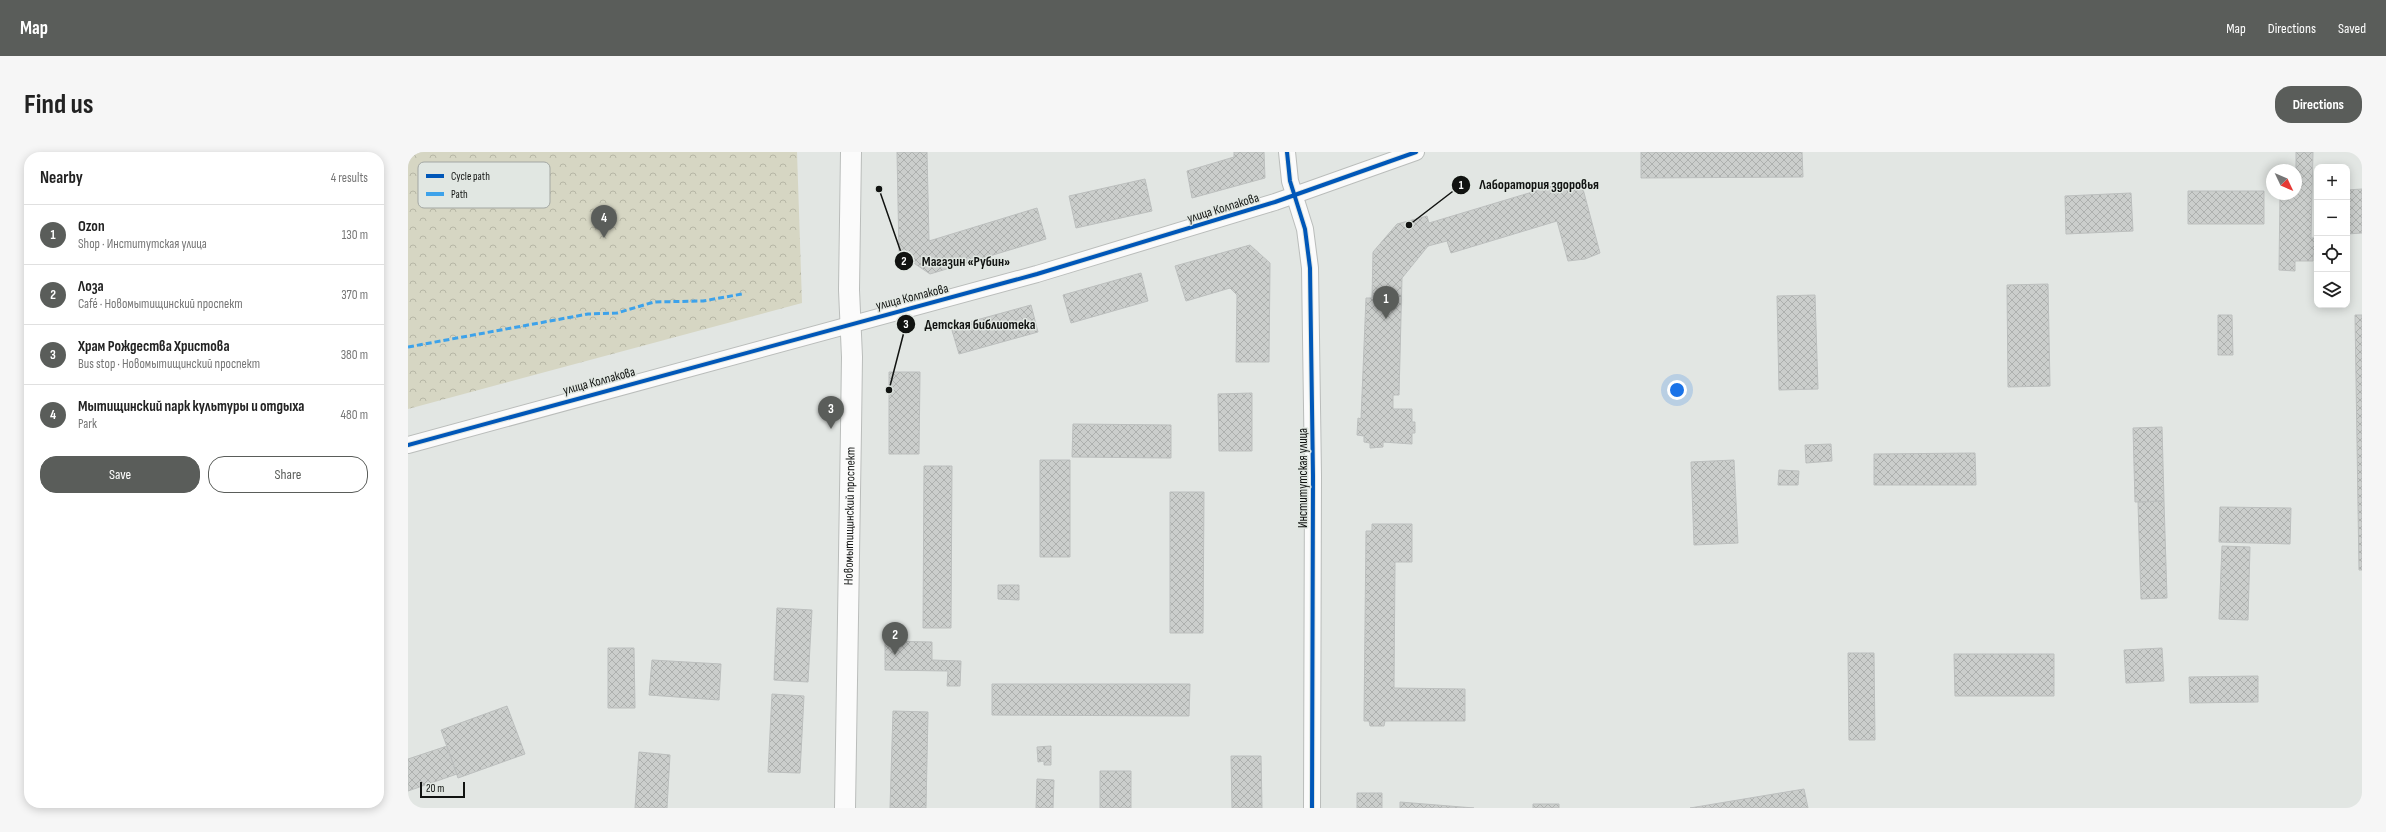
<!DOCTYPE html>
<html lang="en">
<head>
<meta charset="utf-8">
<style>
	body { margin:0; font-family:"Sofia Sans Condensed",sans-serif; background:#f6f6f6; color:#222 }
	.controls { position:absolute; right:12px; top:12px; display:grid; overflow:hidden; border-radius:8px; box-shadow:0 2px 10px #0003 }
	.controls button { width:36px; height:36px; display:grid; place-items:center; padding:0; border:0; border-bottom:1px solid #e0e0e0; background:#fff; color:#222; font:20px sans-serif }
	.compass { position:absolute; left:1858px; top:12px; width:36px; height:36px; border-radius:50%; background:#fff; box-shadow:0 2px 10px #0003; rotate:134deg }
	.scale { position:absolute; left:12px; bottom:10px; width:45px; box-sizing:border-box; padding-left:4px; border:2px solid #111311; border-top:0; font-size:11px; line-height:14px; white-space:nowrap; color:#111311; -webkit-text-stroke:3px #e1e7e2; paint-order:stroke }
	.you { position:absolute; left:1269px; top:238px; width:14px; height:14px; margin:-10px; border:3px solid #fff; border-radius:50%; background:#1a73e8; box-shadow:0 0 0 6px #1a73e833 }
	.badge { display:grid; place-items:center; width:26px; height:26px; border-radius:50%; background:#5a5d5a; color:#fff; font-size:13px; font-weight:700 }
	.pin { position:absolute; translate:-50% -33px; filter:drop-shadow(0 1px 2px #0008) }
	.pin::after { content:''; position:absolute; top:21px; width:14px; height:12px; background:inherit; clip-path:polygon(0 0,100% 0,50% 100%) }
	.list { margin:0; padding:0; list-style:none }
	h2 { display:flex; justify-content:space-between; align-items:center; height:52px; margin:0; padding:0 16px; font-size:17px }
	h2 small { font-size:13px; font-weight:400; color:#767676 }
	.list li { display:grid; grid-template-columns:26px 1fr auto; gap:12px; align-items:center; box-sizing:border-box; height:60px; padding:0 16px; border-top:1px solid #e0e0e0 }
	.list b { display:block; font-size:15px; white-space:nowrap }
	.list p { margin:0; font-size:13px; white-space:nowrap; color:#767676 }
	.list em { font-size:13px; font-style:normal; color:#767676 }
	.actions { display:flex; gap:8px; padding:12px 16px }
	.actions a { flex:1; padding:9px 0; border:1px solid #5a5d5a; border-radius:16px; text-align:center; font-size:14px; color:#5a5d5a }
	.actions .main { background:#5a5d5a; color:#fff }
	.icon { flex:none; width:22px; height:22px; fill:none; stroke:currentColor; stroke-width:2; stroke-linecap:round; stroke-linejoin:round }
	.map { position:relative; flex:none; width:1954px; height:656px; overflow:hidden; border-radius:16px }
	header { display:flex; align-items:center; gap:24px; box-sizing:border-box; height:56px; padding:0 20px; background:#5a5d5a; color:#fff }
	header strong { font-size:19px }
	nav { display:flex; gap:22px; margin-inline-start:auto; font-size:14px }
	.intro { display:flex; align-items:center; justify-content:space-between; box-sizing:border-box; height:96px; padding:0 24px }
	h1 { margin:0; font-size:28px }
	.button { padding:10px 18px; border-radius:16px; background:#5a5d5a; color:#fff; font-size:14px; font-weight:700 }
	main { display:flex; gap:24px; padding:0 24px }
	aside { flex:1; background:#fff; border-radius:16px; box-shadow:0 2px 10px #0003 }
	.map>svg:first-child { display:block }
	.park { fill:url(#park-crowns) }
	.building { fill:url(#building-cross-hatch); stroke:#bcbfbe }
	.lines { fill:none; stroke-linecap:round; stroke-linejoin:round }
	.minor-casing { stroke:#babdbb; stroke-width:18 }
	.major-casing { stroke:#babdbb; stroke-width:22 }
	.minor { stroke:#fbfbfb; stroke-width:16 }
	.major { stroke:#fbfbfb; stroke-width:20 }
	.quiet { stroke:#3da2ea; stroke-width:3; stroke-dasharray:6 3; stroke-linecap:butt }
	.cycleway-casing { stroke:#e1e7e2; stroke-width:6 }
	.cycleway { stroke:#0057b8; stroke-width:4 }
	.labels { text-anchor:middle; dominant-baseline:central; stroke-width:3; stroke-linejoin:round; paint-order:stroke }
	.street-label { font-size:13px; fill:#111311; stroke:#e1e7e2 }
	.key { fill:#e1e7e2; stroke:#a3a7a3; stroke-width:1 }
	.key-label { font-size:11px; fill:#111311 }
	.leader { fill:none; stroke:#111311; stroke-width:1.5 }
	.callout-dot { fill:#111311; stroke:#e1e7e2; stroke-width:1.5 }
	.mark-label { font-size:12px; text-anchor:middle; font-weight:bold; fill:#fff }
	.callout-label { font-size:14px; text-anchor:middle; font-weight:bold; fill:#111311; stroke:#e1e7e2; stroke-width:3; stroke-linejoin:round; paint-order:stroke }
</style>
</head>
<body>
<header>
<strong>Map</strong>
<nav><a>Map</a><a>Directions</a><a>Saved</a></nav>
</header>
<div class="intro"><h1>Find us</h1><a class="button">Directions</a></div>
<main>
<aside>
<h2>Nearby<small>4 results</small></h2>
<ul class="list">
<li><span class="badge">1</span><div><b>Ozon</b><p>Shop · Институтская улица</p></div><em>130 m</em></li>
<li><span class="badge">2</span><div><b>Лоза</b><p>Café · Новомытищинский проспект</p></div><em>370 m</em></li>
<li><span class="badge">3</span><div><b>Храм Рождества Христова</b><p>Bus stop · Новомытищинский проспект</p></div><em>380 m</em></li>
<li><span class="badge">4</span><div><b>Мытищинский парк культуры и отдыха</b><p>Park</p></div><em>480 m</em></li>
</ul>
<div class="actions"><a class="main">Save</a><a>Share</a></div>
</aside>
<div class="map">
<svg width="1954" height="656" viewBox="0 0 1954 656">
	<defs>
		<pattern id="park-crowns" width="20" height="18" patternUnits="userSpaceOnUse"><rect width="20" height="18" fill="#d6d6c3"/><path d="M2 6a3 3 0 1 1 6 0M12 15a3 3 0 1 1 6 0" fill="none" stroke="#b7b7a6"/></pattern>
		<pattern id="building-cross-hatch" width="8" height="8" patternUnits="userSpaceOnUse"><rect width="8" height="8" fill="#cbcecc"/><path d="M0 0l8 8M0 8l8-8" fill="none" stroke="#adb0ae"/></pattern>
	</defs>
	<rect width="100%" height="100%" fill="#e2e6e3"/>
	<!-- park -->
	<path class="park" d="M0,0h389l5,151 -394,106z"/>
	<!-- building -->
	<path class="building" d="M489,0h30l2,89 108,-33 9,31 -116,35 -31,-21z
		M826,0h30l1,26 -73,20 -5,-27 47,-14z
		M1233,0h161l1,25 -162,1z
		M1888,0h17l-2,86h5v16h-3v7h-18v10l-16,-1 1,-76h16z
		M737,27l7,32 -76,17 -7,-32z
		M1161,29l2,6 5,-2 1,5 6,-1 17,64 -15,6 -17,2 -11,-40 -106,32 -4,-12 -19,5 -26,32 -3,117h-6v14h19v13h3v11h-3v11l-29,-2v5l-13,1v-5l-6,-1v-6l-7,-1 1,-17 3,1 5,-121h6l1,-46 24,-28 30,-8 2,7z
		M1954,37v44l-15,1v-44z
		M1780,39h76v33h-76z
		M1907,39h2v44h-1z
		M1723,41l2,38 -67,3 -1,-38z
		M842,93l20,18 -1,99h-33l1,-67 -7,-7 -44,13 -11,-35z
		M733,121l7,28 -77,22 -8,-28z
		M1640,132l2,102 -42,1 -1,-102z
		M1407,143l3,94 -39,1 -2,-94z
		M623,153l7,27 -79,22 -8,-27z
		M1810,163h14l1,40h-15z
		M1947,163h7v255h-3z
		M481,220h31l-1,82h-30z
		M844,241v58h-33l-1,-57z
		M665,272l98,1v33l-99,-1z
		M1754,275l2,74 -29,1 -2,-74z
		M1423,292l1,17 -26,2 -1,-18z
		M1567,301l1,32h-102v-31z
		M632,308h30v97h-30z
		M1326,308l4,83 -44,2 -3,-83z
		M516,314h28l-1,162h-28z
		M1371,318l20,1 -1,14h-20z
		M762,340h34l-1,141h-33z
		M1756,349l3,97 -26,1 -3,-97z
		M1812,355l71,1 -1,36 -71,-2z
		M964,372h40v38h-17l-1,126 71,1v32h-80l-1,5h-14l-1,-5h-5l2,-190h6z
		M1814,394l28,1 -2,73 -29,-1z
		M590,433h21v15l-21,-1z
		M369,456l35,2 -4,72 -34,-2z
		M477,489l47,1v18l29,1 -1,25h-13l1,-15 -63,-1z
		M200,496h26l1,60h-27z
		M1754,496l2,33 -38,2 -2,-33z
		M1440,501h26l1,87h-26z
		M1546,502h100v42h-99z
		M244,508l69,4 -2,36 -70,-5z
		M1850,524v26l-68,1 -1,-26z
		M584,532h198l-1,32 -197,-1z
		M364,542l32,2 -4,77 -32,-1z
		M99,554l18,48 -67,24 -17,-48z
		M485,559l35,1 -2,96h-36z
		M39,594l10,28 -49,17v-32z
		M643,594v19h-7v-4l-6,1 -1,-15z
		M231,600l31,3 -3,53h-32z
		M823,604h30l1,52h-30z
		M692,619h31v37h-31z
		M629,627l17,1 -1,28h-17z
		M1396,637l4,19h-118z
		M949,641h25v15h-25z
		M992,650l74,6h-74z
		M1125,652h26v4h-26z"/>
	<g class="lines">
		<!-- minor casing -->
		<g class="minor-casing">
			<path id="minor" d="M879,0l3,29 15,48 5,39 3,208 -1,332
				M0,293l629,-171 238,-72 141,-50"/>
		</g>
		<!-- major casing -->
		<g class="major-casing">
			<g id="major">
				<path id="s1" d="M437,656l6,-379 1,-72 -3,-67 2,-138"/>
			</g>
		</g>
		<!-- minor -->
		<use href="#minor" class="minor"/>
		<!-- major -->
		<use href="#major" class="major"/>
		<!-- quiet -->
		<path class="quiet" d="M0,195l180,-33 29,-1 37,-11 49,-1 39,-7"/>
		<!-- cycleway casing -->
		<g class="cycleway-casing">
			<path id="cycleway" d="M879,0l3,29 15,48 5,39 3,208 -1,332
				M0,293l629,-171 238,-72 141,-50"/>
		</g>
		<!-- cycleway -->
		<use href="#cycleway" class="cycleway"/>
	</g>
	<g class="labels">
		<!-- street labels -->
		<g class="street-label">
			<text transform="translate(815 56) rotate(-17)">улица Колпакова</text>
			<text transform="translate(504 145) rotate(-14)">улица Колпакова</text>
			<text transform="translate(191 229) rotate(-15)">улица Колпакова</text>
			<text transform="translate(895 326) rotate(-90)">Институтская улица</text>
			<text stroke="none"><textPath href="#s1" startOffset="292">Новомытищинский проспект</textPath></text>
		</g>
	</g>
	<!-- legend -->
	<rect x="10" y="10" width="132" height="46" rx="6" class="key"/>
	<rect x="18" y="22" width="18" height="4" fill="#0057b8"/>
	<rect x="18" y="40" width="18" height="4" fill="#3da2ea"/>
	<g class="key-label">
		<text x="43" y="28">Cycle path</text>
		<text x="43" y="46">Path</text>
	</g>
	<!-- callouts -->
	<path class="leader" d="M1001 73L1053 33M471 37L496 109M481 238L498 172"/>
	<g class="callout-dot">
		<circle cx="1001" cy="73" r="4"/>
		<circle cx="471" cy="37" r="4"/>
		<circle cx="481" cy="238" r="4"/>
		<circle cx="1053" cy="33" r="10"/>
		<circle cx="496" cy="109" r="10"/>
		<circle cx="498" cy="172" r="10"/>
	</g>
	<g class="mark-label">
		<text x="1053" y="37">1</text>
		<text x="496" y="113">2</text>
		<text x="498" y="176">3</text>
	</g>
	<g class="callout-label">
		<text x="1131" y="37">Лаборатория здоровья</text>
		<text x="558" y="114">Магазин «Рубин»</text>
		<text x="572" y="177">Детская библиотека</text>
	</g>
</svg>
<div class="controls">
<button>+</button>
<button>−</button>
<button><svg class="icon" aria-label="locate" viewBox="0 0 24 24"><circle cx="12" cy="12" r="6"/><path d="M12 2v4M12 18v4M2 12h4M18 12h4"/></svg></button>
<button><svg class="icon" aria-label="layers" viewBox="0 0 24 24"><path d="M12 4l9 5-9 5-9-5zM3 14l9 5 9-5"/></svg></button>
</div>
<svg class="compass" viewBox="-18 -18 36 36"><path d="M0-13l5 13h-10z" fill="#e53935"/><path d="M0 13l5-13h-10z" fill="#767676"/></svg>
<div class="scale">20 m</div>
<div class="you"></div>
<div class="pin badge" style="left:978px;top:167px">1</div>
<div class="pin badge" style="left:487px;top:503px">2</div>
<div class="pin badge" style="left:423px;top:277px">3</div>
<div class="pin badge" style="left:196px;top:86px">4</div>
</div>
</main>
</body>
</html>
